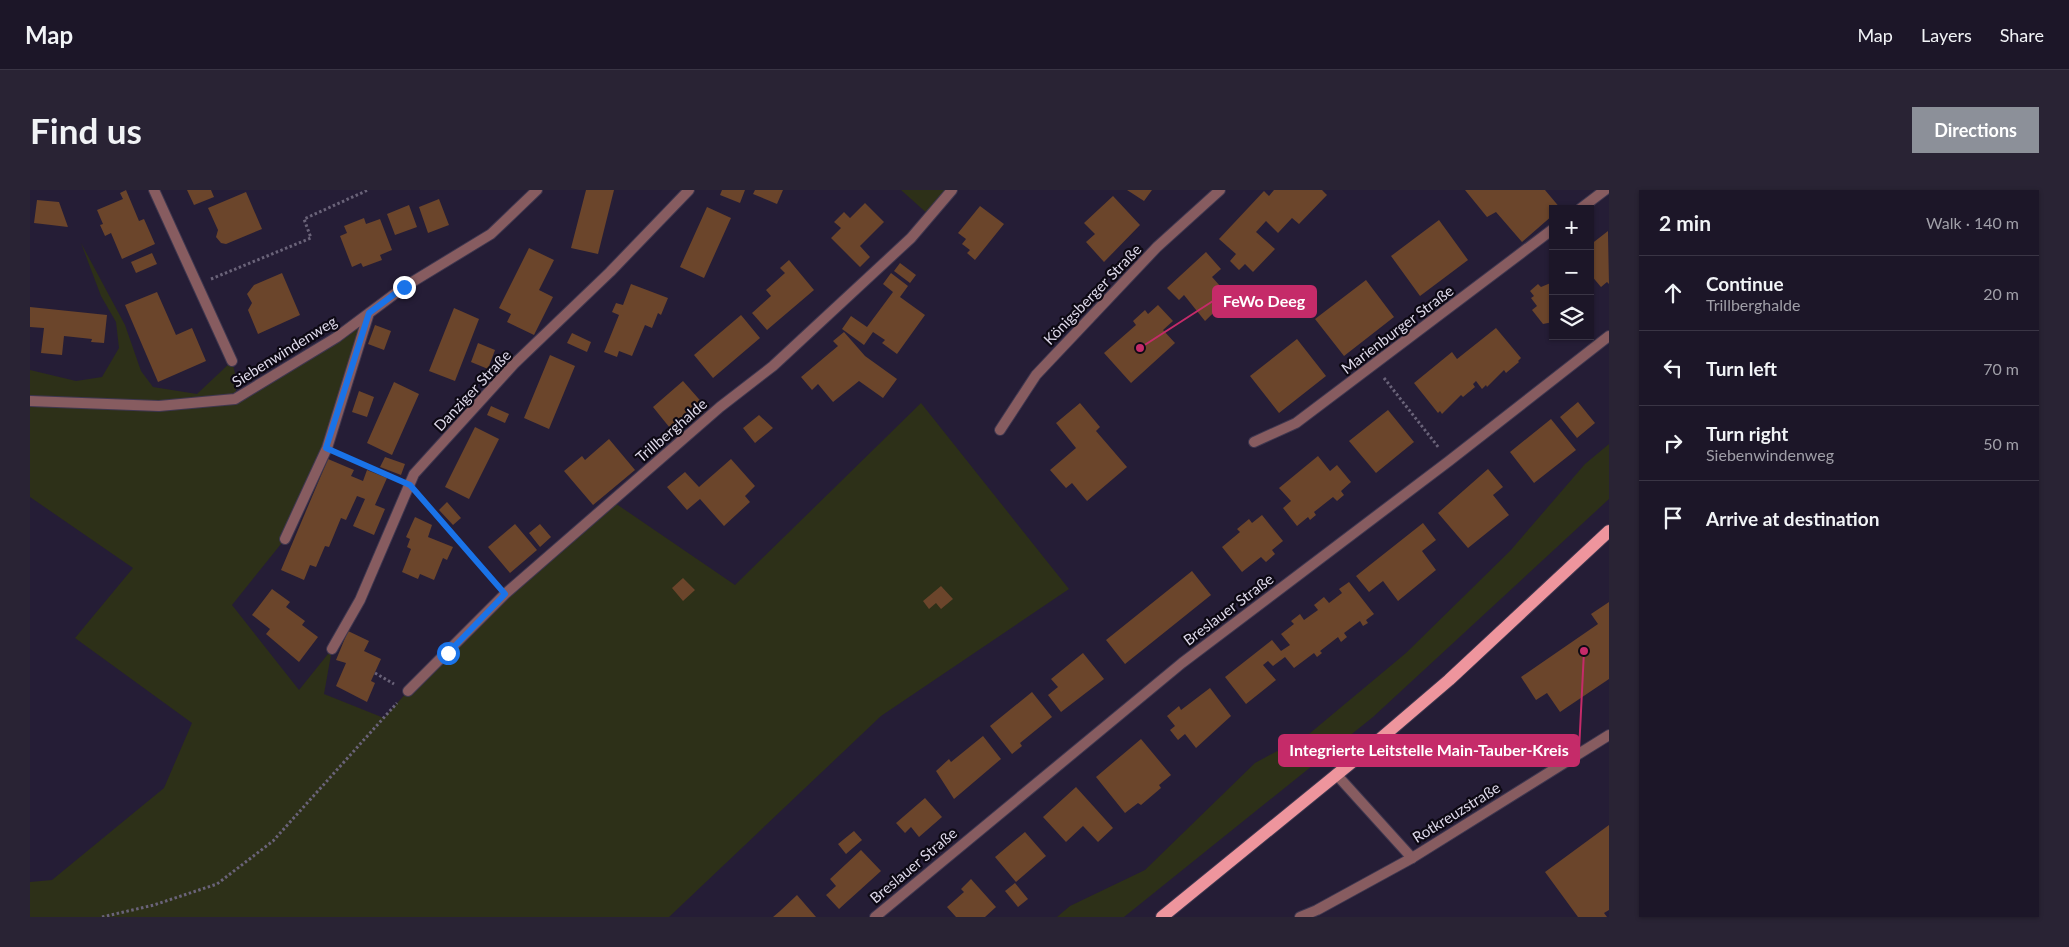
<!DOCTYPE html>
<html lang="en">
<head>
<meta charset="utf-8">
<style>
	body { margin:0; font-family:Lato,sans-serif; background:#292334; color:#f1f3f6 }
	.controls { position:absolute; right:15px; top:15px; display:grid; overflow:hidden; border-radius:0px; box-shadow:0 1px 4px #0004 }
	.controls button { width:45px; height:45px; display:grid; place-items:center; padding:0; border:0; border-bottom:1px solid #3a3545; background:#1c1628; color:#f1f3f6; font:25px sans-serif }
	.stop { position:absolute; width:15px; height:15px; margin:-11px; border:4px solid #1a73e8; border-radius:50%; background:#fff }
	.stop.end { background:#1a73e8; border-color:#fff; box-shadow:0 1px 5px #0008 }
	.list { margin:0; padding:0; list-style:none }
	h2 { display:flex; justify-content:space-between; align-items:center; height:65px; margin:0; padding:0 20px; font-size:21px }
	h2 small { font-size:16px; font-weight:400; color:#a09fa8 }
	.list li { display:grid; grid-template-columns:32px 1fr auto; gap:15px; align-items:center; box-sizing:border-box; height:75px; padding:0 20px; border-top:1px solid #3a3545 }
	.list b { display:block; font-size:19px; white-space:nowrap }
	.list p { margin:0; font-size:16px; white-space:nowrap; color:#a09fa8 }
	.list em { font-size:16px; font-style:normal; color:#a09fa8 }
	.icon { flex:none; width:28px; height:28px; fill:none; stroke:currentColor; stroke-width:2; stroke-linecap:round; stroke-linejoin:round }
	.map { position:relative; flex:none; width:1579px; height:727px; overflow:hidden; border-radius:0px }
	header { display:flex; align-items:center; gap:30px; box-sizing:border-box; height:70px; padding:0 25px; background:#1c1628; border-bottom:1px solid #3a3545 }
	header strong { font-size:24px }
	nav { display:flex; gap:28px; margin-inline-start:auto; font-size:18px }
	.intro { display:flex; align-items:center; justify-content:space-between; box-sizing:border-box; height:120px; padding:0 30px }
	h1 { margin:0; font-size:35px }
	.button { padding:12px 22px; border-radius:0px; background:#8c9099; color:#fff; font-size:18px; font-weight:700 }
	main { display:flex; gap:30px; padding:0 30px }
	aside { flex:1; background:#1c1628; border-radius:0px; box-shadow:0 1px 4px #0004 }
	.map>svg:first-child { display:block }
	.green { fill:#2d3018 }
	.building { fill:#6b452b }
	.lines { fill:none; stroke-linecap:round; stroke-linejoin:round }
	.lane-casing { stroke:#3f374f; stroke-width:12 }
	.street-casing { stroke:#3f374f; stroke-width:12 }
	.primary-casing { stroke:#3f374f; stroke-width:14 }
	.path { stroke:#6a6379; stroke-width:3; stroke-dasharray:2.5 2.5; stroke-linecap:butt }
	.lane { stroke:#875c60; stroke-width:10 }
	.street { stroke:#875c60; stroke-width:10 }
	.primary { stroke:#ee959d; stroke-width:12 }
	.route { stroke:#1a73e8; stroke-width:6 }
	.labels { text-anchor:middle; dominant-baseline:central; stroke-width:4.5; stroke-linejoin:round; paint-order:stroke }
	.street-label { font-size:15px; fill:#ded9ea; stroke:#0d0914 }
	.leader { fill:none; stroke:#c52b69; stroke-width:2 }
	.callout-dot { fill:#c52b69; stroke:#0d0914; stroke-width:2 }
	.callout { fill:#c52b69; stroke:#c52b69; stroke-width:2 }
	.callout-label { font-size:16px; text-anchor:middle; font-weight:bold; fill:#fff }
</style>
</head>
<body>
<header>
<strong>Map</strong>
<nav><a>Map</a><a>Layers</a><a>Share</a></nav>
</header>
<div class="intro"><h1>Find us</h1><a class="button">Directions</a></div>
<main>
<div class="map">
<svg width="1579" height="727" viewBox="0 0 1579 727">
	<rect width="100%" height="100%" fill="#251d36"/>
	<!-- green -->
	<path class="green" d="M871,0h51l-22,26z
		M51,53l44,82 16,46 12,16 44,7 35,-33 5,21 -2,17 134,-86 -42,135 -42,91 -53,66 67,85 33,-41 -8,45 60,24 24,-27 204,-190 123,84 186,-182 148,186 -188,127 -212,201h-639v-35l22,-2 112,-92 28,-65 -117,-85 58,-70 -103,-71v-127l46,11 26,-4 17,-29 -3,-26 -15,-26z
		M1579,254v55l-236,218 -249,200h-67l13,-11 75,-36 110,-107 54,-29 97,-81 104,-102 75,-87z"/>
	<!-- building -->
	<path class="building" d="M96,0l13,31 5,-2 11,25 -33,15 -11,-26 -6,3 -5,-11 3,-1 -6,-14 26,-11 -3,-6z
		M157,0h24l3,7 -20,8z
		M556,0h28l-16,64 -27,-6z
		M692,0h23l-5,13 -20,-8z
		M725,0h28l-6,14 -24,-10z
		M1097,0h25l-8,11z
		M1244,0h48l5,5 -28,29 -7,-6 -14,15 -12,-12 -10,11 19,17 -22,23 -8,-8 -6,6 -9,-9 6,-7 -17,-15 45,-48 5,5z
		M1435,0h80l16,19h-8v6l-31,27 -26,-30 -9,5z
		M216,2l16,37 -36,15 -5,-1 -5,-6 2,-7 -10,-22z
		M1083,6l27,29 -36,37 -18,-20 9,-8 -11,-11z
		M409,9l10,26 -21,8 -9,-26z
		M7,10l22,2 9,25 -34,-4z
		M835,13l19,19 -24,24 10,11 -10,10 -29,-29 10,-10 -7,-6 10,-10 6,6z
		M379,15l8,22 -22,8 -8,-21z
		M950,16l24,18 -29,36 -8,-7 3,-3 -8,-6 4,-5 -8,-6z
		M677,17l24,11 -27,60 -24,-11z
		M334,28l2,6 14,-5 12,31 -12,5 2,5 -19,7 -2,-4 -9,4 -12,-31 7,-3 -3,-7z
		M1409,30l29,40 -48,36 -29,-40z
		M1578,41l1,53 -2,-2 -6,5 -11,-13v-29z
		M499,58l25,12 -15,30 14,7 -19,38 -27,-13 4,-8 -12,-6z
		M1176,62l15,17 -9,8 18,20 -25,24 -21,-26 -5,5 -12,-12z
		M122,63l5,11 -21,9 -5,-11z
		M759,70l25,30 -47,40 -15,-17 19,-17 -5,-6 19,-17 -5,-5z
		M870,73l16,12 -6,8 -16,-12z
		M252,83l18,42 -42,19 -10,-24 4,-7 -5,-9 7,-9z
		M861,83l17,13 -8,11 25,18 -28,39 -15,-11 3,-3 -12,-8 -9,13 -22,-16 9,-13 16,11 26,-35 -10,-8z
		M1336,90l28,37 -50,39 -29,-37z
		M1523,92v40l-10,2 -11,-14 5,-4 -6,-8 3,-2 -4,-5 8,-7 3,3z
		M601,94l37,14 -7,17 -3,-2 -6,15 -7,-3 -13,31 -13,-5 -2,6 -13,-5 15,-37 -7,-3 4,-9 7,2z
		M127,102l19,43 16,-7 14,33 -48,21 -33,-77z
		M1128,115l15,16 -10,9 12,13 -44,40 -27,-30 32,-28 -3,-4 12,-11 3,4z
		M0,117l77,8 -3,28 -13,-1 1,-3 -28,-3 -2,19 -21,-2 3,-25 -14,-1z
		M424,118l25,11 -24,62 -26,-10z
		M711,125l19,23 -47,40 -19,-23z
		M345,135l16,6 -7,19 -16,-6z
		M1466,138l25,30 -3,3 1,1 -13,11 -2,-3 -17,17 -1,-2 -4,4 -6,-8 -3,3 2,3 -12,10 -2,-2 -19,19 -2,-3 -2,2 -24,-30 38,-31 5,7z
		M814,142l21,24 32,23 -14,19 -24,-17 -26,21 -15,-18 -6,6 -11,-13 37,-31 -5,-5z
		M542,143l19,9 -4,10 -20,-9z
		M1267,149l29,37 -47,37 -29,-37z
		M448,153l17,7 -7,19 -17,-7z
		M520,165l25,11 -26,63 -25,-11z
		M653,191l22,25 -31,27 -21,-26z
		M364,192l25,12 -27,61 -25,-12z
		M329,201l15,6 -7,20 -15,-5z
		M1548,212l17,21 -18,15 -17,-21z
		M1050,213l20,24 -4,4 31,36 -40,34 -15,-18 -6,5 -16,-18 26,-22 -20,-25z
		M461,216l18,8 -4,9 -18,-8z
		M1358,220l26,32 -38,31 -27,-32z
		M729,225l14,13 -18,15 -12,-15z
		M1521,229l25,31 -42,33 -24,-31z
		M445,237l24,12 -30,60 -24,-12z
		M579,249l26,31 -42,35 -29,-34 18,-15 3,4z
		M1288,266l12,15 7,-6 14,17 -10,9 3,4 -7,6 -4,-4 -19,15 2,3 -6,5 -2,-3 -11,9 -14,-18 8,-7 -12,-13z
		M355,267l20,7 -4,11 -21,-8z
		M298,269l26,11 -3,6 12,5 4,-11 20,8 -12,27 10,4 -11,26 -21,-9 12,-27 -8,-3 -11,24 -5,-2 -12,29 -4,-1 -9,21 -6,-2 -6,15 -23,-10z
		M701,269l24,27 -10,10 5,6 -26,24 -24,-27 -13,11 -20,-23 18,-15 14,15z
		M1458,279l15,18 -10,8 16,20 -41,33 -30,-35z
		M417,312l14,16 -8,7 -14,-15z
		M1232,325l21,26 -11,9 3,4 -9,8 -5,-5 -19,15 -20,-25 18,-15 -3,-3 12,-10 3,4z
		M385,327l17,8 -4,12 25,10 -6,13 -4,-2 -9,22 -14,-6 -2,5 -16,-7 9,-23 -4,-2 3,-8 -4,-2z
		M1393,333l13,17 -14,11 14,19 -38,31 -15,-20 -14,11 -13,-16z
		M485,334l22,26 -27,23 -22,-26z
		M510,334l11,13 -11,10 -11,-14z
		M1162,381l19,24 -86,69 -19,-24z
		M653,388l12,12 -12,11 -11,-13z
		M1319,392l25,32 -8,6 2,3 -5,3 -3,-5 -16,12 3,4 -6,5 -3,-5 -18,14 2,2 -5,4 -3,-4 -20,15 -9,-11 -12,9 -5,-5 -5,4 13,15 -30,24 -21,-27 47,-37 9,11 9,-6 -9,-11 13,-10 -3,-3 9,-7 4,6 14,-10 -4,-5 10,-8 5,6 13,-10 -3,-4z
		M911,396l12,13 -12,10 -5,-6 -7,6 -6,-8z
		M242,399l18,13 -4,5 19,14 -3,4 16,12 -19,25 -33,-28 4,-5 -18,-14z
		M1579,412v77l-49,33 -13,-19 -11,7 -15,-23 77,-53 -7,-10z
		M318,441l21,10 -5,10 17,8 -10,22 4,2 -8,19 -31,-16 10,-23 -10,-3z
		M1053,463l21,26 -43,33 -13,-17 10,-8 -7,-8z
		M1180,498l21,28 -35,32 -11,-14 -7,6 -8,-10 5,-4 -8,-10 12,-10 2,4z
		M1002,502l20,25 -32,26 2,3 -10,8 -22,-28z
		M953,546l18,23 -47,40 -18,-28 13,-12 2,3z
		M1111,549l30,36 -12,10 2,3 -20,17 -3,-2 -13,10 -29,-36z
		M1046,597l37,41 -15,14 -15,-16 -17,16 -23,-25z
		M895,608l17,19 -23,20 -8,-10 -6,6 -9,-10z
		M1579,635v85l-5,3 3,4h-29l-33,-45z
		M824,641l8,9 -16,14 -8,-10z
		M995,642l21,24 -30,26 -21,-25z
		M831,660l20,21 -42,38 -13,-14 10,-9 -6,-7z
		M941,689l25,28 -11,10h-29l-9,-10 17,-15 -3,-3z
		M985,693l13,16 -10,8 -13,-16z
		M767,705l19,22h-43l7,-6z"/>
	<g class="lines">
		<!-- lane casing -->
		<g class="lane-casing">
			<path id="lane" d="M1306,584l76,84"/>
		</g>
		<!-- street casing -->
		<g class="street-casing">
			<path id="street" d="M124,0l78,171
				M1550,19l25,-19
				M0,211l129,5 76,-7 102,-62 67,-50 87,-53 46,-44
				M970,240l36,-55 121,-128 63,-57
				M1224,252l42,-19 257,-194
				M255,349l42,-91 42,-135
				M302,459l28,-49 54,-126 100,-110 96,-92 79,-82
				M378,501l97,-97 215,-187 53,-41 138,-128 41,-48
				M845,727l307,-254 267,-202 160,-125
				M1270,727l17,-7 95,-52 197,-123"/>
		</g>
		<!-- primary casing -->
		<g class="primary-casing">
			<path id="primary" d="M1132,727l211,-172 76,-65 160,-149"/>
		</g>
		<!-- path -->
		<path class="path" d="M181,89l100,-41 -7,-19 64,-29
			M1354,188l55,70
			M312,265l53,24
			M392,308l73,84
			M345,483l19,11
			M72,727l52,-12 63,-21 56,-43 124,-138"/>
		<!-- lane -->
		<use href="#lane" class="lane"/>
		<!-- street -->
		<use href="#street" class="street"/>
		<!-- primary -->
		<use href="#primary" class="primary"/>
	</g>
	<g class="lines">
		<!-- route -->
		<path class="route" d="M374,97l-35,26 -43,135 84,37 95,109 -57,59"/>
	</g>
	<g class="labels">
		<!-- street labels -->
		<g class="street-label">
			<text transform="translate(1062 104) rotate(-46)">Königsberger Straße</text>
			<text transform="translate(1367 139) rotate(-37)">Marienburger Straße</text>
			<text transform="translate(254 161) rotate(-32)">Siebenwindenweg</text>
			<text transform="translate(442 200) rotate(-47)">Danziger Straße</text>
			<text transform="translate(641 240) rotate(-41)">Trillberghalde</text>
			<text transform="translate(1198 419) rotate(-37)">Breslauer Straße</text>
			<text transform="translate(1426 622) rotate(-32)">Rotkreuzstraße</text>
			<text transform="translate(883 675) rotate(-40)">Breslauer Straße</text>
		</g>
	</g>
	<!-- callouts -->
	<path class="leader" d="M1110 158L1183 111M1554 461L1549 561"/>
	<g class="callout-dot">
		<circle cx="1110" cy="158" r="5"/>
		<circle cx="1554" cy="461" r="5"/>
	</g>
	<g class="callout">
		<rect x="1183" y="96" width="103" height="31" rx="5"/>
		<rect x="1249" y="545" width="300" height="31" rx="5"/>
	</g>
	<g class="callout-label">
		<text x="1234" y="117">FeWo Deeg</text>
		<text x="1399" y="566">Integrierte Leitstelle Main-Tauber-Kreis</text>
	</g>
</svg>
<div class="controls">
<button>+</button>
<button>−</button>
<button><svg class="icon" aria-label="layers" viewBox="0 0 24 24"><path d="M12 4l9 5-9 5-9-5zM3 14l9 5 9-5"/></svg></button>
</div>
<div class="stop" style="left:418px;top:463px"></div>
<div class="stop end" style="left:374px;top:97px"></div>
</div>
<aside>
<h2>2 min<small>Walk · 140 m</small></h2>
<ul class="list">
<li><svg class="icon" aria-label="ahead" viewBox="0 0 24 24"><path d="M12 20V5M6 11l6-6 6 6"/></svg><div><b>Continue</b><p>Trillberghalde</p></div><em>20 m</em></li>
<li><svg class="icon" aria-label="left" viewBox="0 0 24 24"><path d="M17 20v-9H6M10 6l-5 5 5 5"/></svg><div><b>Turn left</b></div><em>70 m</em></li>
<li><svg class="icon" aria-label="right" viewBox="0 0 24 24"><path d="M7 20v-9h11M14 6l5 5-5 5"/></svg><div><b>Turn right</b><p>Siebenwindenweg</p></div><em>50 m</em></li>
<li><svg class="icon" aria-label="arrive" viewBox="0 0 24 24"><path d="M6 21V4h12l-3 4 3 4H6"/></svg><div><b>Arrive at destination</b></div></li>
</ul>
</aside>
</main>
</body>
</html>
